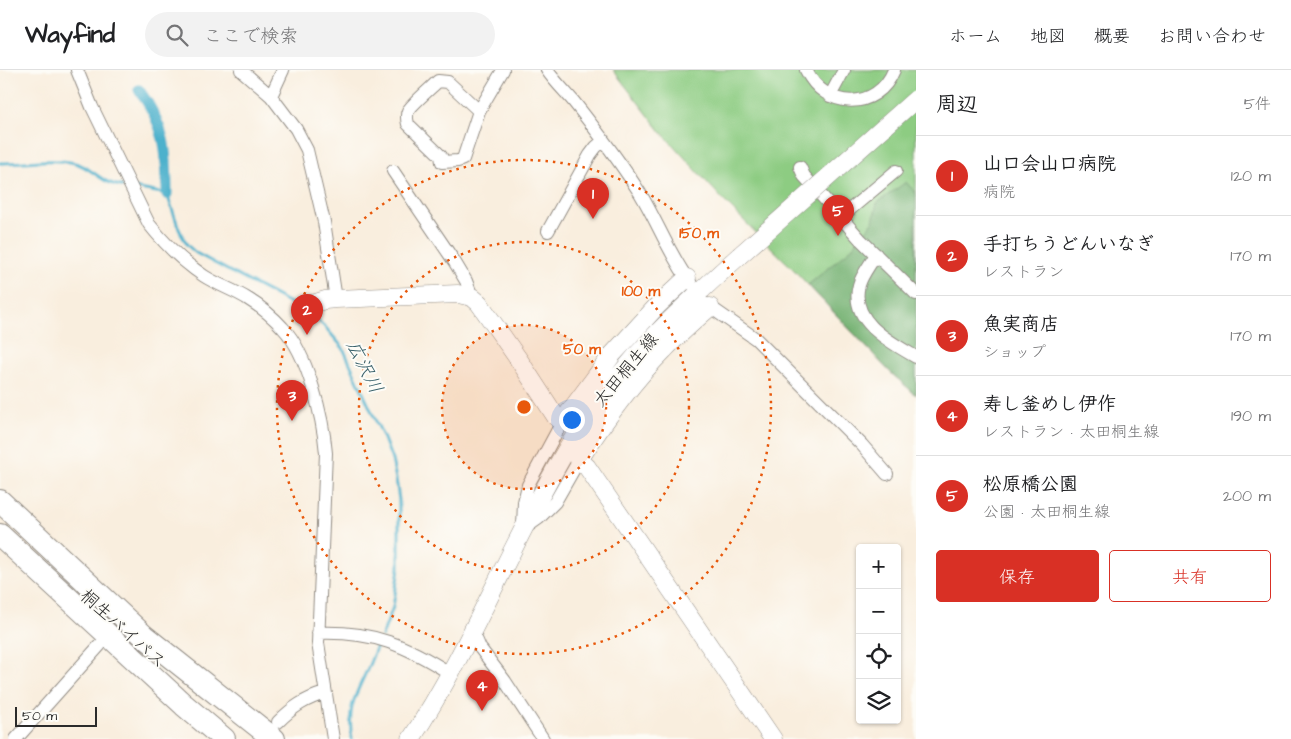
<!DOCTYPE html>
<html lang="ja">
<head>
<meta charset="utf-8">
<style>
	body { margin:0; font-family:"Architects Daughter","Klee One",sans-serif; background:#f2f2f2; color:#202124 }
	.controls { position:absolute; right:15px; bottom:15px; display:grid; overflow:hidden; border-radius:5px; box-shadow:0 1px 4px #0004 }
	.controls button { width:45px; height:45px; display:grid; place-items:center; padding:0; border:0; border-bottom:1px solid #e0e0e0; background:#fff; color:#202124; font:25px sans-serif }
	.scale { position:absolute; left:15px; bottom:12px; width:82px; box-sizing:border-box; padding-left:5px; border:2px solid #2b2b2b; border-top:0; font-size:14px; line-height:18px; white-space:nowrap; color:#2b2b2b; -webkit-text-stroke:4px #fdfcf7; paint-order:stroke }
	.you { position:absolute; left:571px; top:349px; width:18px; height:18px; margin:-12px; border:4px solid #fff; border-radius:50%; background:#1a73e8; box-shadow:0 0 0 8px #1a73e833 }
	.badge { display:grid; place-items:center; width:32px; height:32px; border-radius:50%; background:#d93025; color:#fff; font-size:16px; font-weight:700 }
	.pin { position:absolute; translate:-50% -41px; filter:drop-shadow(0 1px 2px #0008) }
	.pin::after { content:''; position:absolute; top:26px; width:18px; height:15px; background:inherit; clip-path:polygon(0 0,100% 0,50% 100%) }
	.list { margin:0; padding:0; list-style:none }
	h2 { display:flex; justify-content:space-between; align-items:center; height:65px; margin:0; padding:0 20px; font-size:21px }
	h2 small { font-size:16px; font-weight:400; color:#757577 }
	.list li { display:grid; grid-template-columns:32px 1fr auto; gap:15px; align-items:center; box-sizing:border-box; height:80px; padding:0 20px; border-top:1px solid #e0e0e0 }
	.list b { display:block; font-size:19px; white-space:nowrap }
	.list p { margin:0; font-size:16px; white-space:nowrap; color:#757577 }
	.list em { font-size:16px; font-style:normal; color:#757577 }
	.actions { display:flex; gap:10px; padding:15px 20px }
	.actions a { flex:1; padding:11px 0; border:1px solid #d93025; border-radius:5px; text-align:center; font-size:18px; color:#d93025 }
	.actions .main { background:#d93025; color:#fff }
	.icon { flex:none; width:28px; height:28px; fill:none; stroke:currentColor; stroke-width:2; stroke-linecap:round; stroke-linejoin:round }
	.map { position:relative; flex:none; width:916px; height:669px; overflow:hidden }
	header { display:flex; align-items:center; gap:30px; box-sizing:border-box; height:70px; padding:0 25px; background:#fff; border-bottom:1px solid #e0e0e0 }
	header strong { font-size:24px }
	nav { display:flex; gap:28px; margin-inline-start:auto; font-size:18px }
	.search { width:350px; height:45px; background:#f2f2f2; display:flex; align-items:center; gap:12px; box-sizing:border-box; padding:0 18px; border-radius:28px; color:#757577; font-size:19px }
	main { display:flex }
	aside { flex:1; background:#fff }
	.map>svg:first-child { display:block }
	.green { fill:#8dcc82; stroke:#5c7c56 }
	.forest { fill:#72b070; stroke:#4e6e4e }
	.lines { fill:none; stroke-linecap:round; stroke-linejoin:round }
	.stream { stroke:#4db1cc; stroke-width:3 }
	.canal { stroke:#4db1cc; stroke-width:11 }
	.street-casing { stroke:#928c84; stroke-width:14 }
	.secondary-casing { stroke:#928c84; stroke-width:19 }
	.highway-casing { stroke:#928c84; stroke-width:24 }
	.street { stroke:#fff; stroke-width:12 }
	.secondary { stroke:#fff; stroke-width:18 }
	.highway { stroke:#fff; stroke-width:22 }
	.secondary-bridge-casing { stroke:#928c84; stroke-width:19; stroke-linecap:butt }
	.secondary-bridge { stroke:#fff; stroke-width:18 }
	.ring { fill:none; stroke:#e8590c; stroke-width:2.5; stroke-dasharray:2.5 5 }
	.labels { text-anchor:middle; dominant-baseline:central; stroke-width:4; stroke-linejoin:round; paint-order:stroke }
	.street-label { font-size:18px; fill:#2b2b2b; stroke:#fdfcf7 }
	.water-label { font-size:19px; font-style:italic; fill:#39616b; stroke:#fdfcf7 }
	.centre { fill:#e8590c; stroke:#fdfcf7; stroke-width:2.5 }
	.ring-label { font-size:15px; text-anchor:middle; font-weight:bold; fill:#e8590c; stroke:#fdfcf7; stroke-width:4; stroke-linejoin:round; paint-order:stroke }
</style>
</head>
<body>
<header>
<strong>Wayfind</strong>
<div class="search"><svg class="icon" aria-label="search" viewBox="0 0 24 24"><circle cx="10" cy="10" r="6"/><path d="M15 15l6 6"/></svg>ここで検索</div>
<nav><a>ホーム</a><a>地図</a><a>概要</a><a>お問い合わせ</a></nav>
</header>
<main>
<div class="map">
<svg width="916" height="669" viewBox="0 0 916 669">
	<rect width="100%" height="100%" fill="#fdfcf7"/>
	<filter id="ink" filterUnits="userSpaceOnUse"><feTurbulence type="fractalNoise" baseFrequency=".02" numOctaves="2"/><feDisplacementMap in="SourceGraphic" scale="10" xChannelSelector="R" yChannelSelector="G"/><feConvolveMatrix kernelMatrix="1 2 1 2 8 2 1 2 1" color-interpolation-filters="sRGB"/></filter>
	<filter id="wash" filterUnits="userSpaceOnUse"><feTurbulence type="fractalNoise" baseFrequency=".0096" numOctaves="4" result="noise"/><feDisplacementMap in="SourceGraphic" scale="20" xChannelSelector="R" yChannelSelector="G"/><feGaussianBlur stdDeviation="1.12" result="paint"/><feColorMatrix in="noise" values="0 0 0 0 0 0 0 0 0 0 0 0 0 0 0 0 0 1.4 0 .05"/><feComposite in="paint" operator="in"/></filter>
	<g filter="url(#wash)">
		<rect width="100%" height="100%" fill="#f9eede"/>
		<!-- green -->
		<path class="green" d="M613,0h303v325l-26,-23 -96,-102 -68,-67 -64,-70z"/>
		<!-- forest -->
		<path class="forest" d="M906,112l10,11v202l-26,-23 -82,-87 44,-37 21,-26 4,-19z"/>
		<g class="lines">
			<!-- stream -->
			<path class="stream" d="M0,93c23,0 53,-5 75,0 19,5 27,23 53,24
				M134,118l33,6 12,35 8,16 9,8 35,19 80,42 15,14 17,20 41,91 8,21 4,19 3,21v68l-6,39 -11,29
				M352,669c-5,-32 3,-42 15,-69 4,-9 7,-18 11,-27"/>
			<!-- canal -->
			<path class="canal" d="M139,20c27,37 28,60 28,104"/>
		</g>
	</g>
	<g filter="url(#ink)">
		<g class="lines">
			<!-- street casing -->
			<g class="street-casing">
				<path id="street" d="M77,0l15,37 57,117c15,19 34,38 55,52 14,9 30,14 44,23 13,8 25,18 35,29 25,26 40,90 43,125l-8,190 15,96
					M241,0l30,26 25,33 11,21 17,72 12,77
					M547,0c8,12 18,21 27,32 23,29 46,60 66,91 18,30 30,63 51,91
					M806,0c19,40 71,42 88,0
					M271,26l12,-26
					M830,26l14,-26
					M479,41l-31,-29 -10,-1c-7,7 -26,23 -30,30 -2,4 -1,9 0,13l33,32 1,6 16,-1 5,-2 16,-48 24,-41
					M800,97l4,9 56,63 56,55
					M393,101l61,90 12,20 6,16
					M841,147l55,-46
					M548,161l42,-76 6,-8 7,-6
					M876,184c-5,10 -14,20 -17,31 -10,36 31,57 57,72
					M706,234l50,35 106,106 25,29
					M523,457l1,-25 4,-17 34,-63
					M525,458l14,-10 16,-16 24,-42
					M473,562l7,16 25,33 38,58
					M318,563c55,-2 88,12 133,41
					M278,652c15,-15 27,-23 47,-29
					M16,669l84,-94"/>
			</g>
			<!-- secondary casing -->
			<g class="secondary-casing">
				<path id="secondary" d="M312,234l13,-4 11,-1 122,-5 14,3 7,6 40,57 37,57 6,5 50,-67 45,-49 30,-28
					M710,237c-16,14 -32,28 -46,43 -33,33 -60,71 -85,110l8,7 186,272
					M411,669c50,-76 85,-160 128,-240 14,-26 28,-53 46,-78 44,-65 96,-113 154,-165"/>
			</g>
			<!-- highway casing -->
			<g class="highway-casing">
				<path id="highway" d="M0,431l144,135 130,103
					M0,465l184,170 40,34"/>
			</g>
			<!-- street -->
			<use href="#street" class="street"/>
			<!-- secondary -->
			<use href="#secondary" class="secondary"/>
			<!-- highway -->
			<use href="#highway" class="highway"/>
			<!-- secondary-bridge casing -->
			<g class="secondary-bridge-casing">
				<path id="secondary-bridge" d="M739,186l177,-157"/>
			</g>
			<!-- secondary-bridge -->
			<use href="#secondary-bridge" class="secondary-bridge"/>
		</g>
	</g>
	<!-- distance rings -->
	<circle cx="524" cy="337" r="82" fill="#e8590c" fill-opacity=".12"/>
	<g class="ring">
		<circle cx="524" cy="337" r="82"/>
		<circle cx="524" cy="337" r="165"/>
		<circle cx="524" cy="337" r="247"/>
	</g>
	<g class="labels">
		<!-- street labels -->
		<g class="street-label">
			<text transform="translate(626 300) rotate(-50)">太田桐生線</text>
			<text transform="translate(123 559) rotate(42)">桐生バイパス</text>
		</g>
		<!-- water labels -->
		<g class="water-label">
			<text transform="translate(364 297) rotate(63)">広沢川</text>
		</g>
	</g>
	<circle cx="524" cy="337" r="8" class="centre"/>
	<g class="ring-label">
		<text x="699" y="168">150 m</text>
		<text x="641" y="226">100 m</text>
		<text x="582" y="284">50 m</text>
	</g>
</svg>
<div class="controls">
<button>+</button>
<button>−</button>
<button><svg class="icon" aria-label="locate" viewBox="0 0 24 24"><circle cx="12" cy="12" r="6"/><path d="M12 2v4M12 18v4M2 12h4M18 12h4"/></svg></button>
<button><svg class="icon" aria-label="layers" viewBox="0 0 24 24"><path d="M12 4l9 5-9 5-9-5zM3 14l9 5 9-5"/></svg></button>
</div>
<div class="scale">50 m</div>
<div class="you"></div>
<div class="pin badge" style="left:593px;top:149px">1</div>
<div class="pin badge" style="left:307px;top:265px">2</div>
<div class="pin badge" style="left:292px;top:351px">3</div>
<div class="pin badge" style="left:482px;top:641px">4</div>
<div class="pin badge" style="left:838px;top:166px">5</div>
</div>
<aside>
<h2>周辺<small>5件</small></h2>
<ul class="list">
<li><span class="badge">1</span><div><b>山口会山口病院</b><p>病院</p></div><em>120 m</em></li>
<li><span class="badge">2</span><div><b>手打ちうどんいなぎ</b><p>レストラン</p></div><em>170 m</em></li>
<li><span class="badge">3</span><div><b>魚実商店</b><p>ショップ</p></div><em>170 m</em></li>
<li><span class="badge">4</span><div><b>寿し釜めし伊作</b><p>レストラン · 太田桐生線</p></div><em>190 m</em></li>
<li><span class="badge">5</span><div><b>松原橋公園</b><p>公園 · 太田桐生線</p></div><em>200 m</em></li>
</ul>
<div class="actions"><a class="main">保存</a><a>共有</a></div>
</aside>
</main>
</body>
</html>
